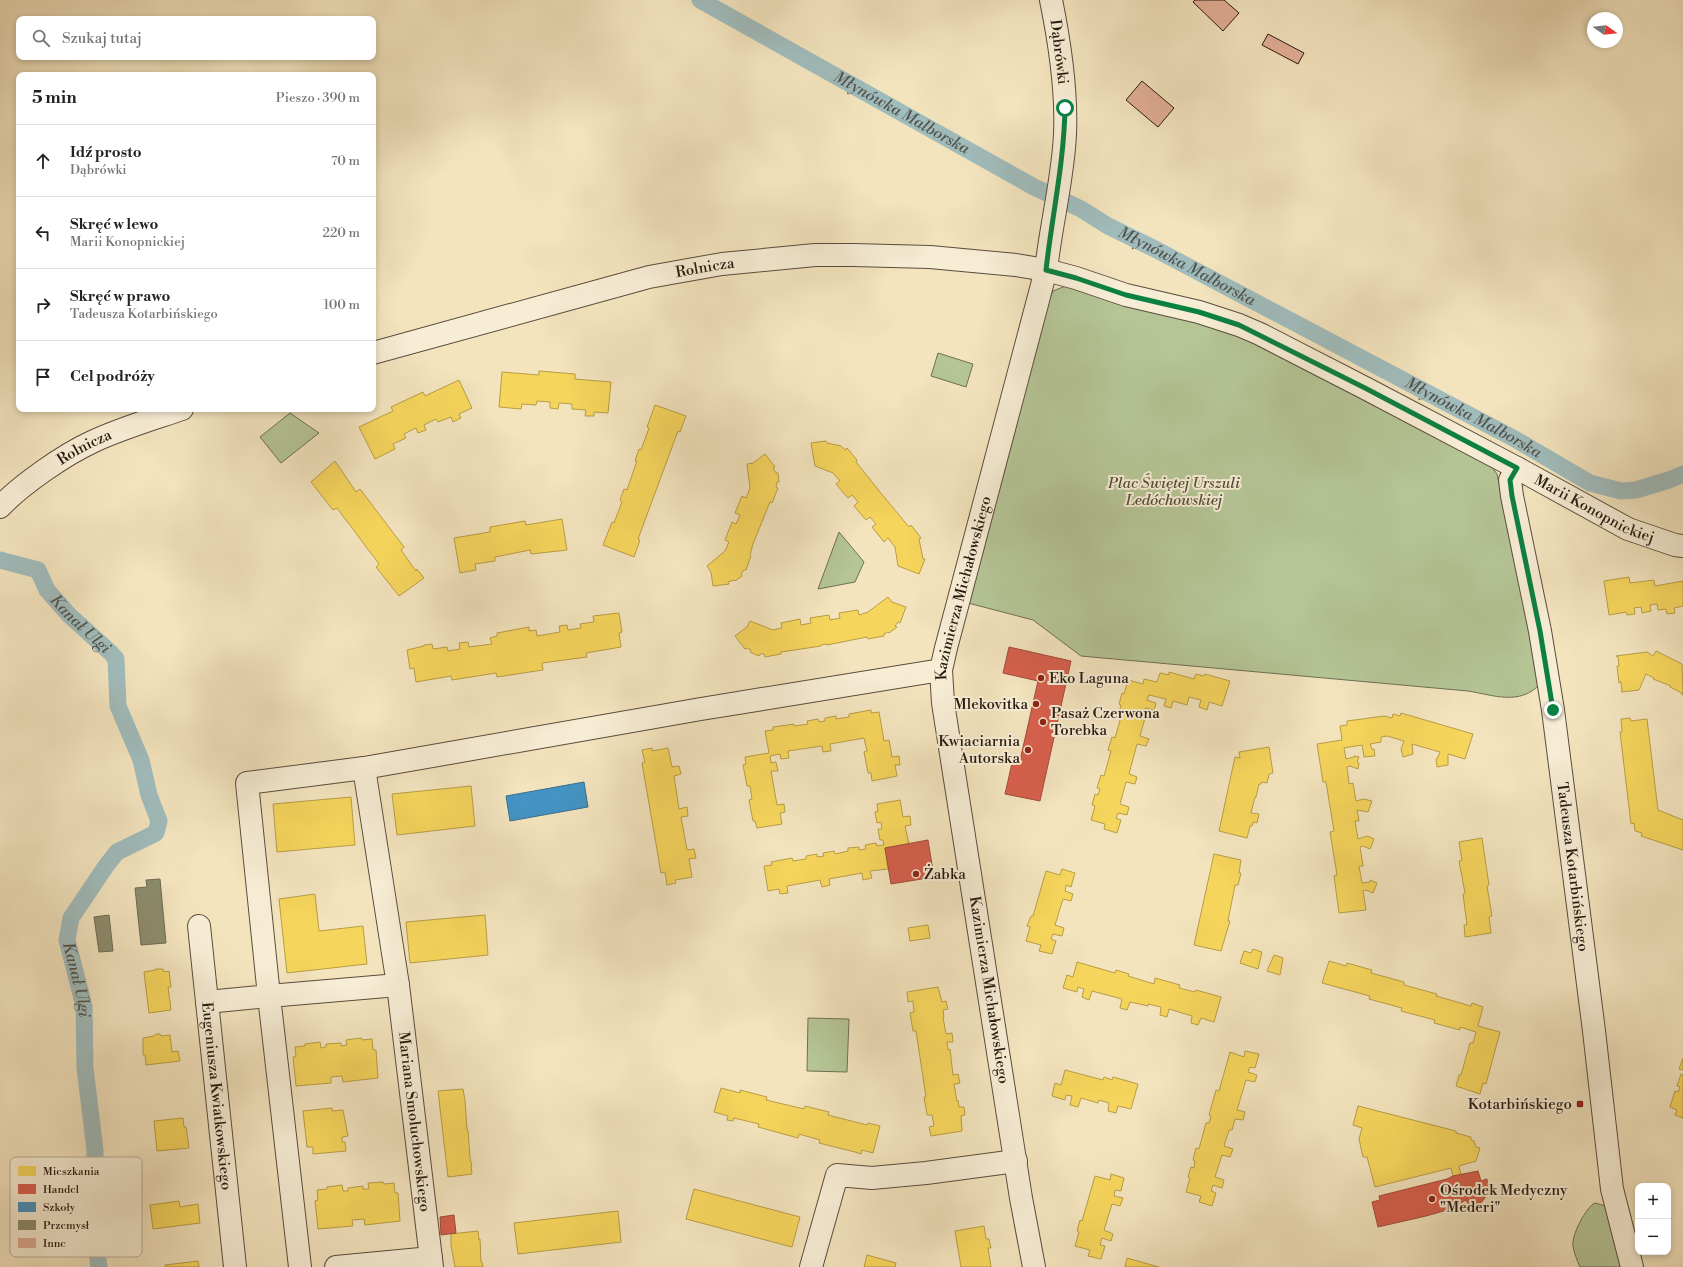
<!DOCTYPE html>
<html lang="pl">
<head>
<meta charset="utf-8">
<style>
	body { margin:0; font-family:"Libre Bodoni",serif; background:#f6f6f6; color:#222 }
	.controls { position:absolute; right:12px; bottom:12px; display:grid; overflow:hidden; border-radius:8px; box-shadow:0 2px 6px #0003 }
	.controls button { width:36px; height:36px; display:grid; place-items:center; padding:0; border:0; border-bottom:1px solid #e0e0e0; background:#fff; color:#222; font:20px sans-serif }
	.compass { position:absolute; left:1587px; top:12px; width:36px; height:36px; border-radius:50%; background:#fff; box-shadow:0 2px 6px #0003; rotate:104deg }
	.stop { position:absolute; width:12px; height:12px; margin:-9px; border:3px solid #0b8043; border-radius:50%; background:#fff }
	.stop.end { background:#0b8043; border-color:#fff; box-shadow:0 1px 4px #0008 }
	.list { margin:0; padding:0; list-style:none }
	h2 { display:flex; justify-content:space-between; align-items:center; height:52px; margin:0; padding:0 16px; font-size:17px }
	h2 small { font-size:13px; font-weight:400; color:#767676 }
	.list li { display:grid; grid-template-columns:26px 1fr auto; gap:12px; align-items:center; box-sizing:border-box; height:72px; padding:0 16px; border-top:1px solid #e0e0e0 }
	.list b { display:block; font-size:15px; white-space:nowrap }
	.list p { margin:0; font-size:13px; white-space:nowrap; color:#767676 }
	.list em { font-size:13px; font-style:normal; color:#767676 }
	.icon { flex:none; width:22px; height:22px; fill:none; stroke:currentColor; stroke-width:2; stroke-linecap:round; stroke-linejoin:round }
	.map { position:relative; flex:none; width:1683px; height:1267px; overflow:hidden }
	.search { position:absolute; background:#fff; box-shadow:0 2px 6px #0003; left:16px; top:16px; width:360px; height:44px; display:flex; align-items:center; gap:10px; box-sizing:border-box; padding:0 14px; border-radius:8px; color:#767676; font-size:15px }
	.panel { position:absolute; background:#fff; box-shadow:0 2px 6px #0003; left:16px; top:72px; width:360px; height:340px; border-radius:8px }
	.map>svg:first-child { display:block }
	.green { fill:#b5c596; stroke:#6e6f54 }
	.homes { fill:#f6d55c; stroke:#b89d46 }
	.shops { fill:#d6604d; stroke:#a24b3b }
	.schools { fill:#4393c3; stroke:#3b6e8e }
	.industry { fill:#8c8c6e; stroke:#6e6a52 }
	.lines { fill:none; stroke-linecap:round; stroke-linejoin:round }
	.canal { stroke:#a0bcbc; stroke-width:17 }
	.building { fill:#e2ae96; stroke:#271911 }
	.minor-casing { stroke:#5a4c3c; stroke-width:24 }
	.minor { stroke:#f7edd5; stroke-width:22 }
	.route { stroke:#0b8043; stroke-width:5 }
	.poi-dot { fill:#8f2418; stroke:#f7edd5; stroke-width:1.5 }
	.labels { text-anchor:middle; dominant-baseline:central; stroke-width:4; stroke-linejoin:round; paint-order:stroke }
	.street-label { font-size:15px; fill:#271911; stroke:#f7edd5 }
	.park-label { font-size:15px; font-style:italic; fill:#524d39; stroke:#f7edd5 }
	.poi-label { font-size:15px; fill:#271911; stroke:#f7edd5; text-anchor:start }
	.water-label { font-size:16px; font-style:italic; fill:#51524d; stroke:#f7edd5 }
	.key { fill:#f7edd5; stroke:#b9ad9a; stroke-width:1 }
	.key-label { font-size:11px; fill:#271911 }
</style>
</head>
<body>
<div class="map">
<svg width="1683" height="1267" viewBox="0 0 1683 1267">
	<rect width="100%" height="100%" fill="#f3e4be"/>
	<filter id="stains"><feTurbulence type="fractalNoise" baseFrequency=".005" numOctaves="4"/><feColorMatrix values="0 0 0 0 .2 0 0 0 0 .09 0 0 0 0 .02 0 0 0 .5 -.17"/></filter>
	<radialGradient id="worn" r=".72"><stop offset=".6" stop-color="#630" stop-opacity="0"/><stop offset="1" stop-color="#630" stop-opacity=".3"/></radialGradient>
	<!-- green -->
	<path class="green" d="M1068,285l165,45 254,130 10,14 33,151 10,59c-20,22 -47,11 -72,7l-387,-35 -48,-36 -65,-17 78,-296 7,-16z
		M938,353l35,11 -7,23 -35,-11z
		M290,413l29,20 -38,30 -21,-26z
		M839,532l25,30 -9,20 -37,7z
		M808,1018l41,1 -2,53 -40,-1z
		M1595,1203l11,3 17,61h-43c-3,-7 -6,-14 -7,-21 -2,-10 13,-39 22,-43z"/>
	<!-- homes -->
	<path class="homes" d="M539,371l36,3v5l36,3 -3,31 -14,-1v4h-9l1,-6 -14,-1v-5l-13,-1 -1,6 -8,-1v-6l-13,-1 -1,4 -14,-1 -1,5 -22,-2 3,-35 37,3z
		M459,380l13,28 -13,6 2,4 -8,4 -2,-5 -13,5 -2,-3 -12,6 2,5 -8,3 -2,-5 -12,6 2,4 -13,6 2,5 -20,10 -16,-32 34,-16 -2,-4 32,-15 2,4z
		M655,405l31,11 -6,16 -2,-1 -40,108 2,1 -6,17 -31,-12 9,-23 2,1 8,-21 -2,-2 4,-11 3,1 10,-29h-2l4,-12 2,1 8,-22 -2,-1z
		M826,441l1,2 14,3 4,4 2,-2 10,12 -1,2 24,30 29,35 2,-2 10,13 -2,1 4,20h2l-6,15 -21,-8 -3,-19 -7,-9 -4,4 -12,-15 4,-3 -6,-7 -4,3 -12,-14 4,-4 -6,-7 -4,3 -12,-14 4,-3 -7,-8 -18,-7 -4,-23z
		M765,454l10,13 -2,1 3,5h2l1,9h-2l-1,5 2,1 -6,15 -2,-1 -17,42 -3,11 1,1 -5,14h-2l-3,4 1,2 -7,5 -1,-1 -6,2 1,2 -16,2 -2,-14 -4,-6 18,-15 4,-9 -4,-2 7,-18 4,2 4,-9 -5,-2 7,-17 4,2 4,-10 -3,-24 6,-1z
		M335,461l21,31 4,-3 44,58 -3,3 15,21 1,-2 7,9 -25,18 -23,-29 3,-3 -42,-56 -4,2 -22,-28z
		M562,519l5,31 -36,4 -1,-4 -35,7v4l-20,3 1,6 -16,3 -6,-35 36,-6v-5l35,-6 1,4z
		M1629,577l1,6 24,-3 1,6 28,-5v25l-9,2 1,5 -8,1 -1,-5 -8,1 -1,-6 -7,1 1,6 -9,2 -1,-6 -7,1 1,6 -8,1 -1,-3 -17,3 -5,-34z
		M888,597l4,5 14,5 -6,16 -2,-1 -3,4 2,1 -8,6 -1,-1 -4,2v2l-16,3 -1,-2 -40,8v-1l-6,1v1l-40,6v2l-16,3 -1,-3h-4l-1,2 -9,-4 1,-2 -4,-2 -2,1 -10,-13 12,-9 3,-6 23,9 9,-2 -1,-5 19,-4 1,6 10,-2 -1,-5 19,-3 1,5 10,-2 -1,-5 19,-3 1,5 9,-3z
		M619,613l3,19 -3,1 2,14 -35,6 1,4 -45,6 1,7 -46,7 -1,-4 -44,7 -1,-4 -35,6 -2,-14 -4,1 -3,-19 17,-4v-1l8,-1 1,5 14,-2 1,4 12,-2 -1,-6 9,-1 1,5 23,-3 -2,-6 7,-2v-3l32,-6v4l7,-1 1,6 23,-4 -1,-6 8,-1 1,5 13,-2 -1,-4 14,-2 -1,-6z
		M1656,651l26,13 1,31 -2,-1 1,-1 -12,-6 1,-1 -18,-7 1,-1 -8,-4 -7,16 -18,2 1,-1 -1,-9 -2,1 -2,-17h2l-1,-9 -2,-1 31,-4 6,4z
		M1169,672l25,7 2,-5 8,2 1,-2 25,7 -8,25 -13,-4 -2,8 -8,-3 2,-7 -12,-3 -2,8 -14,-4 -2,7 -7,-2 2,-7 -17,-4 -2,5 9,3 -2,7 -9,-2 -3,10h3l-5,18 9,3 -3,7 -9,-2 -8,30 8,3 -2,7 -9,-2 -6,22 9,3 -2,8 -9,-2 -2,5 5,2 -4,13 -13,-4 1,-5 -14,-4 4,-14 -3,-1 3,-11 3,1 2,-6 -3,-1 4,-13 3,1 7,-25 -3,-1 4,-13 3,1 7,-25 -3,-1 2,-7 -2,-1 3,-11 2,1 4,-14 15,4 1,-5 13,3 3,-9 9,2z
		M871,710v3l8,-1 5,29 5,-1 3,17 7,-1 1,9h-5l2,11 -25,5 -1,-8h-3l-4,-21 3,-1 -3,-13 -34,6 1,7 -8,1 -1,-6 -34,5 1,7 -8,1 -1,-5 -10,2 1,7 5,-1 2,9h-7l6,34 7,-1 1,8 -5,1 2,11 -25,4 -2,-7h-2l-4,-21 3,-1 -2,-13h-3l-4,-21 3,-1 -1,-7 24,-4 -4,-22 8,-1v-3l21,-3v2l14,-2 -1,-3 11,-2 1,3 6,-1v-3l11,-2v3l13,-2v-3z
		M1401,713l72,21 -8,25 -17,-5v11l-11,2 -1,-8h1l3,-7 -28,-8 1,10 -10,3 -2,-8 3,-8 -17,-5 -6,1v5l-11,2 2,5h2l1,7 -11,1 -2,-12 -18,3 2,11 8,-2v-1l5,1 -2,5 2,1 -1,6 -8,-3 -3,1 2,17 4,-1 3,18 8,-2 8,2 -4,11 -11,-2 2,11h-4l3,18 9,-3 7,3 -4,10 -7,-3 -3,1 3,19h-4l3,17 8,-1v-2l7,3 -4,10 -7,-3 -3,1 3,19 -27,3 -5,-37 3,-1 -7,-43 4,-1 -8,-49h-3l-6,-38 25,-4 -2,-14 7,-1v-4l37,-5 8,2 1,-4 7,2z
		M1630,718l1,3 16,-2 11,91 25,10v30l-42,-14 1,-3 -7,-2 -1,-8 -3,1 -11,-92h2l-1,-13z
		M1269,747l4,26 -4,1 -2,9 -5,-1 -1,2h-2l-3,13h-1l-4,16 8,1 -2,9 -4,-1 -1,4h-2l-3,12 -28,-7 16,-74 5,1 -1,-6z
		M652,748v3l16,-3 4,19 7,-1 2,8 -7,2 5,33 8,-2 1,9 -7,1 6,33 7,-1 2,9 -7,1 3,18 -17,3 1,3 -9,2 -2,-13 -4,1 -19,-110 3,-1 -3,-12z
		M471,786l4,40 -78,9 -5,-41z
		M351,797l4,48 -78,7 -4,-48z
		M900,800l3,17 7,-1 1,9 -6,1 4,18 -24,4 3,21 -18,2 2,7 -9,2 -1,-7 -33,6 1,6 -8,2 -2,-7 -33,6 1,7 -8,1 -1,-5 -11,2 -4,-25 8,-1 -1,-3 21,-4 1,3 13,-2v-3l11,-2v3l7,-1 -1,-3 11,-2 1,3 13,-3v-3l11,-1v3l7,-1 -1,-4 11,-2 1,3 7,-1 -1,-5h-3l-2,-11h4l-1,-7 -4,1 -2,-11 3,-1 -1,-7z
		M1482,838l7,47 -2,1 5,30 -3,1 2,16 -26,4 -1,-12h3l-4,-31 2,-1 -6,-32 3,-1 -3,-18z
		M1214,854l27,6 -2,13h2l-3,12h-3l-7,36h2l-9,30 -27,-6z
		M1062,869l13,4 -4,14 -5,-2 -1,6 8,3 -2,7 -8,-2 -8,26 9,3 -2,8 -9,-2 -2,5 5,2 -4,13 -13,-3 2,-6 -15,-4 4,-14 -3,-1 4,-10h2l13,-45 14,4z
		M315,894l4,37 44,-5 4,38 -80,9 -8,-74z
		M485,915l3,40 -78,8 -4,-41z
		M928,925l2,13 -20,3 -2,-13z
		M1253,949l9,3 -4,17 -18,-6 4,-12 7,2z
		M1274,955l9,3 -3,17 -13,-4z
		M1329,961l17,5 1,-3 25,7 -1,3 33,9v3l33,9 -1,2 35,10 1,-3 11,4 -5,19 22,6 -14,52 -3,-1 -3,11 -24,-8 3,-11h2l9,-32h3l3,-11 -16,-5v3l-26,-7 1,-3 -34,-9 1,-3 -33,-9 1,-3 -48,-13z
		M1077,962l38,11 1,-3 13,4 -1,2 26,8 1,-6 25,7 -1,3 16,4 1,-2 25,7 -7,25 -13,-4 -3,7 -7,-2 1,-7 -23,-7 -2,8 -7,-2 1,-8 -13,-3v2l-18,-4 -3,8 -7,-2 2,-9 -30,-8 -3,9 -7,-3 2,-8 -6,-2 -1,5 -14,-4 4,-13 6,2z
		M155,969h8l1,3 5,-1 2,16h-3l3,23 -22,3 -5,-41 12,-2z
		M938,987l4,15 4,-1 2,8 -5,1 1,7h-1l3,17 6,-1 1,9h-6l1,8 2,-1 3,26 5,-1 2,9 -6,1 3,17 1,-1 1,7h5l1,8 -4,1 1,15 -31,5 -2,-9 5,-1 -2,-11h-5l-3,-18h2l-10,-66h-3l-3,-18 4,-1 -1,-11 -5,1 -1,-10z
		M156,1034h4l1,2 9,-1 2,17 6,-1 2,10 -34,4 -1,-10h-2v-17l11,-2z
		M361,1038l1,2 10,-1 1,11h3l2,28 -35,4 -1,-6 -11,1v6l-35,3 -3,-29h3l-1,-10 10,-1v-2l15,-2 1,6 5,-1v-3l15,-1v3l6,-1 -1,-5z
		M1245,1051l14,3 -4,14 -5,-1 -2,5 9,3 -2,7 -9,-2 -9,30 8,2 -2,8 -8,-1 -3,11h-3l-5,16 9,3 -3,8 -8,-2 -7,22 9,3 -2,8 -9,-3 -2,6 5,2 -4,13 -13,-4 2,-6 -15,-4 4,-14 -2,-1 3,-10 3,1 1,-7 -2,-1 3,-12 3,1 7,-26h3l2,-7 -2,-1 7,-25 3,1 11,-39 14,5z
		M1683,1058v12l-4,-1z
		M1065,1070l38,10 1,-3 8,3 1,-3 25,7 -7,25 -13,-3 -2,7 -8,-2 1,-8 -10,-3 -1,3 -17,-5 -3,9 -8,-2 2,-9 -6,-1 -1,5 -13,-4 3,-13 6,2z
		M1681,1074l2,1v43l-8,-3 2,-5 -7,-3 5,-16 3,1 2,-5 -3,-1z
		M721,1088l19,5v-3l27,7 -1,3 38,9 1,-3 24,6 -1,3 39,10 1,-2 12,3 -7,27 -11,-3 -1,4 -6,-2 -36,-9 1,-3 -21,-6 -1,4 -40,-11 1,-3 -25,-6 -1,3 -6,-1 1,-4 -14,-4z
		M463,1089l2,12 2,29h1l2,28 2,8h-1l1,8 -24,3 -10,-86z
		M1358,1106l98,25v2l15,4v3l3,1 2,6 4,1 -4,13 -17,5 2,9 -8,1 -2,-8 -76,19 -8,-30h-4l-4,-18 3,-11 -9,-3z
		M332,1108v3l11,-1 5,26 -6,1v5h3l1,9 -33,3v-7h-6l-4,-36z
		M183,1118l1,9h2l3,21 -32,3 -3,-30z
		M1111,1174l13,4 -3,13 -6,-1 -1,6 9,2 -3,8 -8,-2 -8,26 9,4 -2,7 -9,-3 -2,7 5,1 -4,13 -13,-3 2,-6 -15,-4 4,-14 -2,-1 3,-11 2,1 13,-45 15,4z
		M383,1182l1,2 10,-1 1,10h3l2,28 -35,4 -1,-6 -12,1 1,6 -35,3 -3,-28 3,-1 -1,-10 10,-1v-2l15,-2 1,6h5v-3l15,-2v3h6l-1,-6z
		M694,1189l106,28 -8,30 -106,-28z
		M179,1201l1,6 18,-3 2,19 -47,6 -3,-24z
		M618,1211l3,31 -103,12 -4,-31z
		M984,1226l2,13h3l2,9h-3l3,19h-30l-6,-36z
		M478,1231l1,9 1,-1 1,23h1l1,5h-29h1l-4,-22v-11z
		M867,1255l29,8 -1,4h-31z
		M1127,1258l32,9h-34z
		M198,1261l1,6h-34v-2z"/>
	<!-- shops -->
	<path class="shops" d="M1009,647l62,14 -31,140 -35,-7 7,-31 7,2 19,-84 -35,-8z
		M928,840l6,37 -43,7 -6,-36z
		M1478,1171l3,10 6,-2 1,10 -3,9 -6,7 -8,4 -5,-9 -19,10 -21,6 -48,11 -6,-25 8,-2 -1,-4 68,-17 6,-3z
		M454,1215l2,18 -15,2 -1,-18z"/>
	<!-- schools -->
	<path class="schools" d="M584,782l4,25 -78,14 -4,-25z"/>
	<!-- industry -->
	<path class="industry" d="M160,879l6,64 -25,2 -6,-57 12,-1 -1,-7z
		M109,915l4,36 -14,1 -5,-35z"/>
	<g class="lines">
		<!-- canal -->
		<g class="canal">
			<path id="s1" d="M700,0l334,187 47,22 27,17 45,22 360,190 77,45 31,8 15,-1 33,-10 14,-6"/>
			<path id="s2" d="M0,560l38,10 9,20 22,25 42,38 5,6 2,47 23,54 8,35 10,26 -3,12 -39,19 -11,14 -35,52 -4,22 17,66 1,62 10,82v90l4,27"/>
		</g>
	</g>
	<!-- building -->
	<path class="building" d="M1195,0h29l15,13 -16,18 -30,-29z
		M1268,34l36,19 -6,11 -36,-19z
		M1142,81l32,27 -16,19 -32,-27z"/>
	<g class="lines">
		<!-- minor casing -->
		<g class="minor-casing">
			<g id="minor">
				<path id="s3" d="M373,353l276,-76 73,-13 93,-9h38l77,2 86,8 30,5 30,8 50,17 73,17 40,13 21,9 105,54 152,80 111,61 47,16 8,1"/>
				<path id="s4" d="M1517,468l-7,12 2,16 28,135 13,79 41,321 18,158 20,78"/>
				<path id="s5" d="M0,507c22,-23 64,-52 92,-65 27,-13 61,-23 90,-33"/>
				<path d="M364,768l34,217"/>
				<path id="s6" d="M199,926l36,341"/>
				<path d="M207,1002l62,-6 -22,-213 117,-15 337,-59 240,-39"/>
				<path id="s7" d="M300,1267l-31,-271 129,-11 34,282"/>
				<path d="M336,1267l95,-9"/>
				<path d="M811,1267l26,-92 35,3 54,-5 90,-12"/>
				<path id="s8" d="M1034,1267l-13,-69 -78,-495 -2,-33 5,-22 100,-378c5,-46 17,-91 19,-136 2,-45 -5,-90 -14,-134"/>
			</g>
		</g>
		<!-- minor -->
		<use href="#minor" class="minor"/>
	</g>
	<g class="lines">
		<!-- route -->
		<path class="route" d="M1065,108c-1,55 -13,108 -19,162l30,8 50,17 73,17 40,13 126,63 152,80 -7,12 2,16 28,135 13,79"/>
	</g>
	<!-- markers -->
	<g class="poi-dot">
		<circle cx="1041" cy="678" r="4"/>
		<circle cx="1036" cy="704" r="4"/>
		<circle cx="1043" cy="722" r="4"/>
		<circle cx="1028" cy="750" r="4"/>
		<circle cx="916" cy="874" r="4"/>
		<rect x="1576" y="1100" width="8" height="8" rx="2"/>
		<circle cx="1432" cy="1199" r="4"/>
	</g>
	<g class="labels">
		<!-- street labels -->
		<g class="street-label">
			<text transform="translate(1059 52) rotate(83)">Dąbrówki</text>
			<text stroke="none"><textPath href="#s3" startOffset="343">Rolnicza</textPath></text>
			<text stroke="none"><textPath href="#s5" startOffset="104">Rolnicza</textPath></text>
			<text stroke="none"><textPath href="#s3" startOffset="1287">Marii Konopnickiej</textPath></text>
			<text stroke="none"><textPath href="#s8" startOffset="689">Kazimierza Michałowskiego</textPath></text>
			<text stroke="none"><textPath href="#s4" startOffset="406">Tadeusza Kotarbińskiego</textPath></text>
			<text transform="translate(989 990) rotate(81)">Kazimierza Michałowskiego</text>
			<text stroke="none"><textPath href="#s6" startOffset="171">Eugeniusza Kwiatkowskiego</textPath></text>
			<text stroke="none"><textPath href="#s7" startOffset="540">Mariana Smoluchowskiego</textPath></text>
		</g>
		<!-- park labels -->
		<g class="park-label">
			<text x="1174" y="483">Plac Świętej Urszuli<tspan x="1174" dy="17">Ledóchowskiej</tspan></text>
		</g>
		<!-- poi labels -->
		<g class="poi-label">
			<text x="1049" y="678">Eko Laguna</text>
			<text x="1028" y="704" text-anchor="end">Mlekovitka</text>
			<text x="1051" y="713">Pasaż Czerwona<tspan x="1051" dy="17">Torebka</tspan></text>
			<text x="1020" y="741" text-anchor="end">Kwiaciarnia<tspan x="1020" dy="17">Autorska</tspan></text>
			<text x="924" y="874">Żabka</text>
			<text x="1572" y="1104" text-anchor="end">Kotarbińskiego</text>
			<text x="1440" y="1190">Ośrodek Medyczny<tspan x="1440" dy="17">"Mederi"</tspan></text>
		</g>
		<!-- water labels -->
		<g class="water-label">
			<text stroke="none"><textPath href="#s1" startOffset="231">Młynówka Malborska</textPath></text>
			<text stroke="none"><textPath href="#s1" startOffset="555">Młynówka Malborska</textPath></text>
			<text stroke="none"><textPath href="#s1" startOffset="879">Młynówka Malborska</textPath></text>
			<text stroke="none"><textPath href="#s2" startOffset="109">Kanał Ulgi</textPath></text>
			<text stroke="none"><textPath href="#s2" startOffset="528">Kanał Ulgi</textPath></text>
		</g>
	</g>
	<!-- legend -->
	<rect x="10" y="1157" width="132" height="100" rx="6" class="key"/>
	<rect x="18" y="1166" width="18" height="10" fill="#f6d55c"/>
	<rect x="18" y="1184" width="18" height="10" fill="#d6604d"/>
	<rect x="18" y="1202" width="18" height="10" fill="#4393c3"/>
	<rect x="18" y="1220" width="18" height="10" fill="#8c8c6e"/>
	<rect x="18" y="1238" width="18" height="10" fill="#e2ae96"/>
	<g class="key-label">
		<text x="43" y="1175">Mieszkania</text>
		<text x="43" y="1193">Handel</text>
		<text x="43" y="1211">Szkoły</text>
		<text x="43" y="1229">Przemysł</text>
		<text x="43" y="1247">Inne</text>
	</g>
	<rect width="100%" height="100%" filter="url(#stains)"/>
	<rect width="100%" height="100%" fill="url(#worn)"/>
</svg>
<div class="controls">
<button>+</button>
<button>−</button>
</div>
<svg class="compass" viewBox="-18 -18 36 36"><path d="M0-13l5 13h-10z" fill="#e53935"/><path d="M0 13l5-13h-10z" fill="#767676"/></svg>
<div class="stop" style="left:1065px;top:108px"></div>
<div class="stop end" style="left:1553px;top:710px"></div>
<div class="search"><svg class="icon" aria-label="search" viewBox="0 0 24 24"><circle cx="10" cy="10" r="6"/><path d="M15 15l6 6"/></svg>Szukaj tutaj</div>
<section class="panel">
<h2>5 min<small>Pieszo · 390 m</small></h2>
<ul class="list">
<li><svg class="icon" aria-label="ahead" viewBox="0 0 24 24"><path d="M12 20V5M6 11l6-6 6 6"/></svg><div><b>Idź prosto</b><p>Dąbrówki</p></div><em>70 m</em></li>
<li><svg class="icon" aria-label="left" viewBox="0 0 24 24"><path d="M17 20v-9H6M10 6l-5 5 5 5"/></svg><div><b>Skręć w lewo</b><p>Marii Konopnickiej</p></div><em>220 m</em></li>
<li><svg class="icon" aria-label="right" viewBox="0 0 24 24"><path d="M7 20v-9h11M14 6l5 5-5 5"/></svg><div><b>Skręć w prawo</b><p>Tadeusza Kotarbińskiego</p></div><em>100 m</em></li>
<li><svg class="icon" aria-label="arrive" viewBox="0 0 24 24"><path d="M6 21V4h12l-3 4 3 4H6"/></svg><div><b>Cel podróży</b></div></li>
</ul>
</section>
</div>
</body>
</html>
